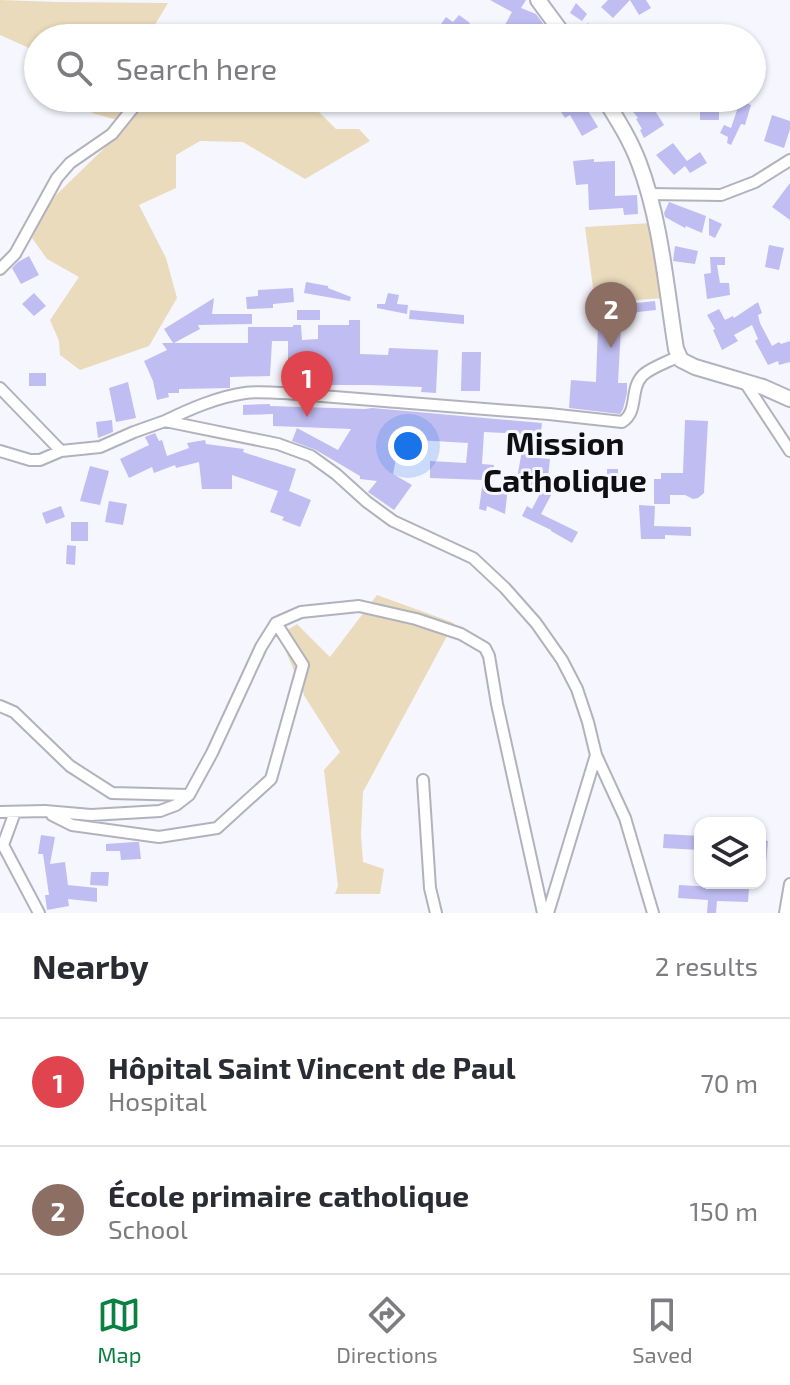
<!DOCTYPE html>
<html lang="en">
<head>
<meta charset="utf-8">
<style>
	body { margin:0; font-family:"Exo 2",sans-serif; background:#f2f2f3; color:#2b2b33 }
	.controls { position:absolute; right:24px; bottom:24px; display:grid; overflow:hidden; border-radius:16px; box-shadow:0 2px 6px #0004 }
	.controls button { width:72px; height:72px; display:grid; place-items:center; padding:0; border:0; border-bottom:2px solid #e1e1e2; background:#fff; color:#2b2b33; font:40px sans-serif }
	.you { position:absolute; left:408px; top:446px; width:28px; height:28px; margin:-20px; border:6px solid #fff; border-radius:50%; background:#1a73e8; box-shadow:0 0 0 12px #1a73e833 }
	.badge { display:grid; place-items:center; width:52px; height:52px; border-radius:50%; background:#0b8043; color:#fff; font-size:26px; font-weight:700 }
	.pin { position:absolute; translate:-50% -66px; filter:drop-shadow(0 2px 4px #0008) }
	.pin::after { content:''; position:absolute; top:42px; width:28px; height:24px; background:inherit; clip-path:polygon(0 0,100% 0,50% 100%) }
	.list { margin:0; padding:0; list-style:none }
	h2 { display:flex; justify-content:space-between; align-items:center; height:104px; margin:0; padding:0 32px; font-size:34px }
	h2 small { font-size:26px; font-weight:400; color:#7c7c81 }
	.list li { display:grid; grid-template-columns:52px 1fr auto; gap:24px; align-items:center; box-sizing:border-box; height:128px; padding:0 32px; border-top:2px solid #e1e1e2 }
	.list b { display:block; font-size:30px; white-space:nowrap }
	.list p { margin:0; font-size:26px; white-space:nowrap; color:#7c7c81 }
	.list em { font-size:26px; font-style:normal; color:#7c7c81 }
	.icon { flex:none; width:44px; height:44px; fill:none; stroke:currentColor; stroke-width:2; stroke-linecap:round; stroke-linejoin:round }
	.map { position:relative; flex:none; width:790px; height:913px; overflow:hidden }
	.search { position:absolute; background:#fff; box-shadow:0 2px 6px #0004; left:24px; right:24px; top:24px; height:88px; display:flex; align-items:center; gap:20px; box-sizing:border-box; padding:0 28px; border-radius:44px; color:#7c7c81; font-size:30px }
	.sheet { height:360px; background:#fff }
	nav { display:flex; justify-content:space-around; align-items:center; box-sizing:border-box; height:112px; border-top:2px solid #e1e1e2; background:#fff; font-size:22px; color:#7c7c81 }
	nav a { display:grid; justify-items:center; gap:4px }
	nav .on { color:#0b8043 }
	.map>svg:first-child { display:block }
	.green { fill:#e9dbbb }
	.building { fill:#c0bdf2 }
	.lines { fill:none; stroke-linecap:round; stroke-linejoin:round }
	.street-casing { stroke:#b2b2bc; stroke-width:14 }
	.secondary-casing { stroke:#b2b2bc; stroke-width:18 }
	.street { stroke:#fff; stroke-width:10 }
	.secondary { stroke:#fff; stroke-width:14 }
	.labels { text-anchor:middle; dominant-baseline:central; stroke-width:6; stroke-linejoin:round; paint-order:stroke }
	.neighbourhood-label { font-size:32px; font-weight:bold; fill:#0f0f12; stroke:#f6f6fe }
</style>
</head>
<body>
<div class="map">
<svg width="790" height="913" viewBox="0 0 790 913">
	<rect width="100%" height="100%" fill="#f6f6fe"/>
	<!-- green -->
	<path class="green" d="M0,0l56,2 112,1 -15,25 5,10h-120v14l-38,-17z
		M85,98h46l-14,22 -25,-7z
		M147,98h136l8,9h23l22,22h23l11,12 -65,38 -62,-37 -43,-1 -24,14v33l-37,17 27,53 11,40 -28,48 -69,24 -20,-15 -1,-14 -9,-21 29,-43 -32,-18 -15,-21 20,-39 75,-73z
		M652,223l12,75 -69,5 -10,-76z
		M377,595l77,28 -91,169 -2,43 2,27 21,7 -4,25h-45l3,-8 -14,-116 16,-18 -35,-55 -26,-62 18,-11 33,33z"/>
	<!-- building -->
	<path class="building" d="M490,0h36l-5,8 15,6 12,16 -5,8h-31l-11,-6 11,-20z
		M608,0h38l5,8 -12,7 -9,-15 -17,18 -12,-11z
		M576,3l11,11 -5,7 -12,-8z
		M459,15l11,8 -11,15h-12l-11,-7 10,-14 7,5z
		M588,23l7,8 5,-4 10,11h-34l-1,-3z
		M657,28l4,10h-30v-1z
		M552,98h32l4,6 -3,2 13,21 -16,9 -12,-21 -5,3z
		M622,98h25l17,27 -20,13 -4,-8 2,-1 -6,-10 2,-1z
		M700,100h19v20h-19z
		M740,101l11,4 -6,20 -4,-1 -10,21 -4,-2 1,-6 -8,-4 4,-8 7,3z
		M772,115l18,6v8l-6,19 -20,-7z
		M673,143l14,18 13,-9 7,11 -17,10 -5,-7 -11,9 -18,-20z
		M594,159v3l21,-1v35l22,-1 1,19 -14,1 -1,-7 -34,2 -1,-26 -12,1 -3,-24z
		M790,183v37l-18,-13z
		M669,202l37,14 -4,17 -16,-7 -1,2 -20,-11 -1,-4z
		M709,218l13,6 -7,14 -6,-3z
		M769,245l15,3 -5,22 -14,-3z
		M675,246l23,5 -3,13 -22,-3z
		M29,256l10,19 -18,9 -9,-16 6,-6z
		M710,257h15v8h-8l3,18h9l1,12 -23,4 -3,-25 7,-1z
		M306,282l22,4v2l23,9 -1,4 -46,-8z
		M293,288l1,14 -21,2v4l-26,1 -1,-12 12,-1v-6z
		M34,293l12,13 -12,10 -12,-12z
		M388,293l11,2 -2,9 11,1 -1,9 -30,-6v-4h8z
		M214,298l-2,16h40v10l-54,1 2,4 -26,14h74v-16h45v-2h8l1,15 16,-1v-14h31v-5h11v34l28,1 1,-7 49,2 -2,43 -15,-1 1,-5 -53,-2h-42v-13h-21v4h-18v-35h-16l-2,35 -40,1v11l-51,1v4h-11l1,4 -12,3 -4,-19 -9,-20 23,-11 -5,-7h11l-9,-14z
		M655,301l1,9 -36,4 -1,-9z
		M758,302l4,11 -4,2 2,8 12,23 7,-4 2,2 9,-3v21l-11,3 -1,-4 -10,4 -13,-24 3,-2 -6,-14 -18,10 4,6 -16,9 -9,-20 2,-1 -8,-14 12,-6 6,11 8,-4 1,2z
		M297,310h23v10h-23z
		M410,310l54,5v9l-55,-5z
		M598,325l23,1 -3,57h9v10l-4,16 -3,5 -51,-6 2,-28 25,2z
		M462,352h19l-1,39h-19z
		M29,373h17v13h-17z
		M128,382l8,36 -20,4 -7,-34z
		M270,404v2l95,3 7,-1 170,15 -4,35 12,1 -2,18 10,5 -17,32 37,18 -6,11 -21,-12v-1l-29,-14 5,-10 5,3 10,-19 -25,-12 8,-44 -41,-2 -2,32 12,1 -2,20 16,2 -3,27 -18,-8 -1,5 -7,-2 4,-29 -53,-2v-17l36,2 2,-20 -68,-4 -7,35 19,11 -18,25 -26,-18 9,-11 -17,-2v-3l-44,-26 -24,-9 5,-13 41,22 13,-21 -78,-3v-12l-30,1v-10z
		M112,420l1,12 -15,6 -2,-16z
		M685,420l23,1 -4,72 -6,5 -5,1 -8,-4h-15v9h-16v-25h7v-6h22z
		M155,433l4,8 3,-1 5,16 22,-8 -2,-5 18,-3 1,4 38,5 -1,3 53,17 -7,22 22,9 -11,27 -18,-7 2,-3 -14,-5 8,-21 -46,-16v14h-30l-3,-27 -23,6 -1,-3 -21,8 -2,-6 -23,11 -9,-19 29,-14 -4,-8z
		M90,466l19,5 -9,34 -20,-4z
		M607,469h11v13h-11z
		M109,501l18,3 -4,21 -18,-3z
		M639,505l16,1 -1,20 37,1v9l-26,-1v4h-24z
		M61,506l4,11 -19,7 -4,-11z
		M71,522h17v19h-17z
		M67,545l9,1 -1,19 -9,-1z
		M664,834l36,2v14l-37,-2z
		M41,835l14,2 -5,27 15,-2 3,23 29,3v14l-29,-3 1,7 -22,4 -2,-15h4l-6,-41h-5z
		M760,840l8,1 -2,22h-6z
		M134,842h5l2,17 -20,1 -1,-9h-14v-7z
		M91,872h18l-1,14 -18,-1z
		M679,885l70,4 -1,13 -31,-1 -1,12h-9l1,-13 -30,-2z"/>
	<g class="lines">
		<!-- street casing -->
		<g class="street-casing">
			<path id="street" d="M190,38c27,-10 36,-7 63,0
				M649,194l72,1 34,-13 35,-22
				M0,269l15,-15 42,-76 13,-15 42,-29 29,-36
				M744,381l46,70
				M0,388l61,63
				M165,421c25,-12 52,-24 80,-28 12,-2 26,0 39,0l265,21 73,8c17,-10 7,-33 21,-47 9,-8 25,-13 36,-19
				M0,451l30,9h10l21,-9 39,-4 34,-15 31,-11 113,23 33,12 25,18 31,28 26,19 80,37 32,30 31,35 26,37 15,29 11,33 8,33 29,63 28,95
				M0,706l14,6 56,54 42,27 77,2
				M423,780l7,108 6,25
				M0,812l45,-1 46,4 69,-4 16,-6 13,-10 23,-42 49,-106 15,-24 25,-11 58,-6 57,13 45,15 24,14 4,8 8,48 46,209
				M15,812l-12,33 36,68
				M52,815l20,10 87,12 58,-9 54,-49 32,-114 -27,-42
				M548,913l48,-158
				M785,913l5,-29"/>
		</g>
		<!-- secondary casing -->
		<g class="secondary-casing">
			<path id="secondary" d="M538,0l28,38
				M604,98c13,21 26,41 35,65 22,58 27,124 37,186l5,11 14,7 68,20 27,12"/>
		</g>
		<!-- street -->
		<use href="#street" class="street"/>
		<!-- secondary -->
		<use href="#secondary" class="secondary"/>
	</g>
	<g class="labels">
		<!-- neighbourhood labels -->
		<g class="neighbourhood-label">
			<text x="565" y="442">Mission<tspan x="565" dy="37">Catholique</tspan></text>
		</g>
	</g>
</svg>
<div class="controls">
<button><svg class="icon" aria-label="layers" viewBox="0 0 24 24"><path d="M12 4l9 5-9 5-9-5zM3 14l9 5 9-5"/></svg></button>
</div>
<div class="you"></div>
<div class="pin badge" style="left:307px;top:417px;background:#e0444e">1</div>
<div class="pin badge" style="left:611px;top:348px;background:#8d6e63">2</div>
<div class="search"><svg class="icon" aria-label="search" viewBox="0 0 24 24"><circle cx="10" cy="10" r="6"/><path d="M15 15l6 6"/></svg>Search here</div>
</div>
<section class="sheet">
<h2>Nearby<small>2 results</small></h2>
<ul class="list">
<li><span class="badge" style="background:#e0444e">1</span><div><b>Hôpital Saint Vincent de Paul</b><p>Hospital</p></div><em>70 m</em></li>
<li><span class="badge" style="background:#8d6e63">2</span><div><b>École primaire catholique</b><p>School</p></div><em>150 m</em></li>
</ul>
</section>
<nav>
<a class="on"><svg class="icon" aria-label="map" viewBox="0 0 24 24"><path d="M3 6l6-2 6 2 6-2v14l-6 2-6-2-6 2zM9 4v14M15 6v14"/></svg>Map</a>
<a><svg class="icon" aria-label="directions" viewBox="0 0 24 24"><path d="M12 3l9 9-9 9-9-9zM9 14v-3h6M13 9l2 2-2 2"/></svg>Directions</a>
<a><svg class="icon" aria-label="saved" viewBox="0 0 24 24"><path d="M7 4h10v16l-5-4-5 4z"/></svg>Saved</a>
</nav>
</body>
</html>
